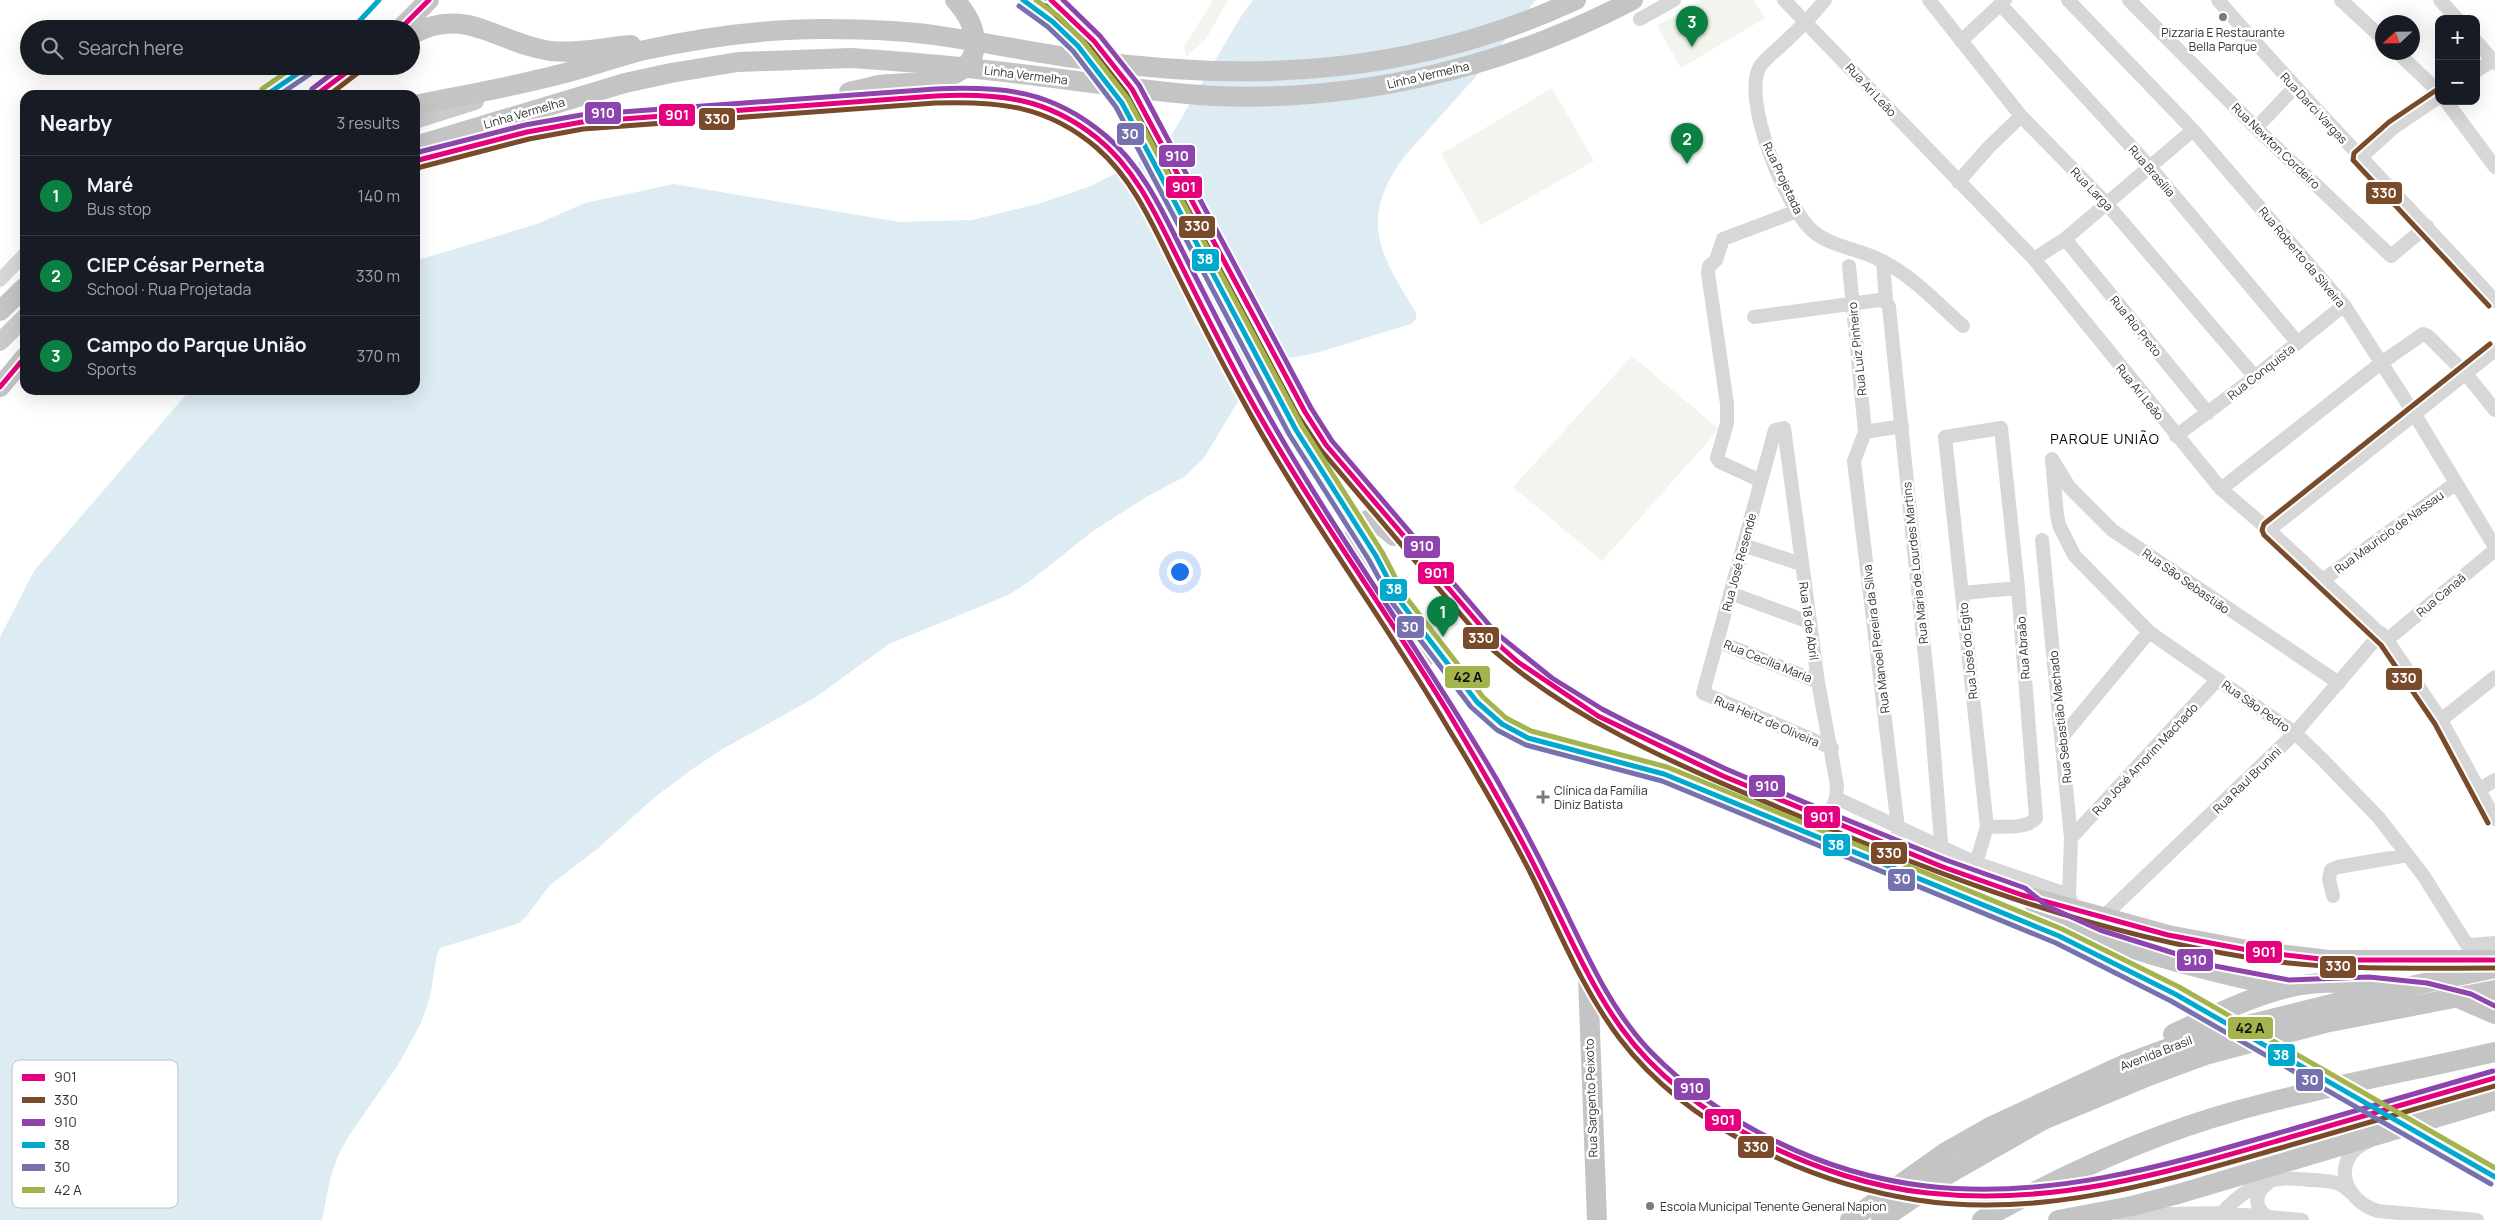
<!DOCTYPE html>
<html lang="en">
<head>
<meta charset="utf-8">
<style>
	body { margin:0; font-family:Manrope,sans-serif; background:#242831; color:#f1f3f6 }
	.controls { position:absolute; right:15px; top:15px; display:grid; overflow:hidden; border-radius:10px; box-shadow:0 5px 20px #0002 }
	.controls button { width:45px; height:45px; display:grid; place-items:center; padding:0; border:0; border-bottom:1px solid #363941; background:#171b24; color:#f1f3f6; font:25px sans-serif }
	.compass { position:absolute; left:2375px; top:15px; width:45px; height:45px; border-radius:50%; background:#171b24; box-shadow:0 5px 20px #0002; rotate:248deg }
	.you { position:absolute; left:1179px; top:571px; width:18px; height:18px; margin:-12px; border:4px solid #fff; border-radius:50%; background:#1a73e8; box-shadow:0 0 0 8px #1a73e833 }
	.badge { display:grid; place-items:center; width:32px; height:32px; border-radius:50%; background:#0b8043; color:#fff; font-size:16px; font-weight:700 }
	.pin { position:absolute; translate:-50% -41px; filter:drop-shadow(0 1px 2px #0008) }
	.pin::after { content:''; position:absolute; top:26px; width:18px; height:15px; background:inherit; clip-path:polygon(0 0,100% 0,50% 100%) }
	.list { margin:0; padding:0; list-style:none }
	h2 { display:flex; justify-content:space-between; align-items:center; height:65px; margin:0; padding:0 20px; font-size:21px }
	h2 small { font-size:16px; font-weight:400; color:#9ea1a6 }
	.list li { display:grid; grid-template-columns:32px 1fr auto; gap:15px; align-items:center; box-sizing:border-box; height:80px; padding:0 20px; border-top:1px solid #363941 }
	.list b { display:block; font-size:19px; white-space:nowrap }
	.list p { margin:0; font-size:16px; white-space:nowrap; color:#9ea1a6 }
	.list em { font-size:16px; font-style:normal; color:#9ea1a6 }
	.icon { flex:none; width:28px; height:28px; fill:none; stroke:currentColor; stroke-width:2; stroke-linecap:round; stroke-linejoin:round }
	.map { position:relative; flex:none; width:2495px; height:1220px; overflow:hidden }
	.search { position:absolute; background:#171b24; box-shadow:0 5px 20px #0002; left:20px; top:20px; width:400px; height:55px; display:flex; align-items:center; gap:12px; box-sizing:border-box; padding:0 18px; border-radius:28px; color:#9ea1a6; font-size:19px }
	.panel { position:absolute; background:#171b24; box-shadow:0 5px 20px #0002; left:20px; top:90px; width:400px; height:305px; border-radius:15px }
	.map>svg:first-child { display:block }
	.green { fill:#f1f5ed }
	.water { fill:#ddebf3 }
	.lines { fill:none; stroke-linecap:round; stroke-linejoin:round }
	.minor { stroke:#d7d7d7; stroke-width:14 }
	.major { stroke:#cacaca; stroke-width:18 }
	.highway { stroke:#c4c4c4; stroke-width:20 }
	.bus-1-casing { stroke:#fff; stroke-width:9 }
	.bus-2-casing { stroke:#fff; stroke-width:9 }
	.bus-3-casing { stroke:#fff; stroke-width:9 }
	.bus-4-casing { stroke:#fff; stroke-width:9 }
	.bus-5-casing { stroke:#fff; stroke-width:9 }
	.bus-6-casing { stroke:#fff; stroke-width:9 }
	.bus-1 { stroke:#e5007d; stroke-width:5 }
	.bus-2 { stroke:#7a4b2a; stroke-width:5 }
	.bus-3 { stroke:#8e44ad; stroke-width:5 }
	.bus-4 { stroke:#00a9ce; stroke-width:5 }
	.bus-5 { stroke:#7672af; stroke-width:5 }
	.bus-6 { stroke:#a4b44c; stroke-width:5 }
	.poi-dot { fill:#7a7a7a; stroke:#fff; stroke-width:2 }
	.labels { text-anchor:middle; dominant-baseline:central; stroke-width:5; stroke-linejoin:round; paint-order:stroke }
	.poi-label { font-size:12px; fill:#333; stroke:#fff; text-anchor:start }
	.street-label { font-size:12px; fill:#333; stroke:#fff }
	.neighbourhood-label { font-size:14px; letter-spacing:1px; fill:#000; stroke:#fff }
	.key { fill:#fff; stroke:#c2c2c2; stroke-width:1 }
	.key-label { font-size:14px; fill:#333 }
	.line-badge { stroke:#fff; stroke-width:2 }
	.badge-label { font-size:14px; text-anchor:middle; font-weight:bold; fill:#fff }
	.pale-badge-label { font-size:14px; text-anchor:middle; font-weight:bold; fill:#111 }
</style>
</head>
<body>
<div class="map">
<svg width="2495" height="1220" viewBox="0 0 2495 1220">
	<rect width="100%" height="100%" fill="#fff"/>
	<!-- green -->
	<path class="green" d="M1213,0h15l-22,39 -20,18 -2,-10z
		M1701,0h53l11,18 -84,50 -24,-42z
		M1552,88l42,73 -113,64 -40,-71z
		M1632,356l87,73 -117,132 -89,-74z"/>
	<!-- water -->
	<path class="water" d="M1253,0h283l-57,73 -76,85c-45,64 -23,95 13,155v6l-5,5 -95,29 -27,5 -16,6 -11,7 -12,11 -46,76 -20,19 -36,19 -55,35 -63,50 -22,14 -119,49 -73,53 -95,53 -30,20 -36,27 -59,53 -46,35 -25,33 -8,6 -77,24 -3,6 -7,43 -9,26 -23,42 -50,72 -10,19 -8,23 -8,41h-322v-583l34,-66 156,-181h225v-129l122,-37 48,-21 89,-19 225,38 73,-2 66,-16 53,-18 57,-29 20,-16 72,-123z"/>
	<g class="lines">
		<!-- minor -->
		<path class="minor" d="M1784,0l250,259 187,230 48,41 118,110 54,80 54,99
			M1825,0c-12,15 -25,28 -39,41 -8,8 -18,15 -25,24 -22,30 26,146 53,167 18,15 46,17 66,28 32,15 57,43 83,66
			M1929,0l92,116 86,88 148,173
			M2068,0l125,130 151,175 71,110 80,132
			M2129,0l127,128 135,128 36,-30
			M2218,0c89,103 185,200 277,301
			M2341,0l41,38
			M2440,0l17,19
			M2000,4l150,163 148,176
			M1640,19l34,-19
			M1961,41l44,-41
			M2476,41l19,22
			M2397,52l42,40
			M2476,71l19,-12
			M2446,101l49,66
			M2256,128l38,-40
			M2360,158l33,-30 46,-31
			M1958,182l30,-34 33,-32
			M2065,239l143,174
			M2034,259l31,-20 128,-109
			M1883,261l3,40 3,6 42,408 12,152
			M1849,266l16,166 -11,29 44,367v21
			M0,280l25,-26
			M1754,317l125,-17 7,1
			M1865,432l37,-6
			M2176,436l79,-59 89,-72
			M2052,459l5,56 2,10 15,30 75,77 146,101 27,26 57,59 44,57 53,84
			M2052,459l17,28 43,43 227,153
			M1761,481l-41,-19 -3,-4 10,-35v-19l-19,-131 1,-7 7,-6 7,-21 74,-28
			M2221,489l160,-126 42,-29 5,2 38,38 29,36
			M2269,530l226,-180
			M2042,540l29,298 -2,57
			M1743,545l58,19
			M2323,580l133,-97
			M1730,593l79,29
			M1962,593l56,-5
			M2387,640l108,-90
			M1717,641l101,41
			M2441,720l54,-43
			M2062,737l87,-105
			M2480,789l15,-9
			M1836,798l140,65 93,32 3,9
			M1827,820l9,-22 1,-13 -19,-103 -34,-254 -9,2 -72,263 129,55
			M2071,838l147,-159
			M1976,863l11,-36 -42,-390 56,-9 17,160 18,230c-9,12 -36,8 -49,9
			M2333,896l-4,-17 2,-9 7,-3 70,-12
			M2103,917l192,-184 86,-100
			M2468,945l27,-2
			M2369,1141c-39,17 -27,59 9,70l99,9
			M2267,1184c-13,9 -13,25 1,33
			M2121,1215l101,-2 80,7
			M2223,1219l-1,-6c14,-16 36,-32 57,-34 11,-2 24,1 35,1 15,1 26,1 36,12"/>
		<!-- major -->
		<path class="major" d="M415,120l60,-19
			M0,342l25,-25"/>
		<!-- highway -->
		<path class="highway" d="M1051,0c32,26 57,54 81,89l173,323 21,33 165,193 27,24 30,22 50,32 32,16 93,44 104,44 116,47 79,28 146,40 85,16 76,9h166
			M400,29l29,-29
			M411,35c54,-31 87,9 140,16 26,3 54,-4 80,-6
			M849,92c10,-2 20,-5 30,-7 30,-4 94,3 96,-41 0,-17 -9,-32 -20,-44
			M316,95l39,-29
			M415,105c45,-9 90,-17 134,-28 31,-7 61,-18 91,-26 60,-13 122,-22 183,-22 41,0 83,1 124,8 47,7 94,17 141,23 171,24 330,13 488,-60
			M415,146l210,-63 46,-10 67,-11 113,-4 29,2c69,5 137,13 204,22 44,5 87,12 131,14 145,6 290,-29 418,-96
			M415,161l112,-29 55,-10 353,-26c28,-1 57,-4 84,3 34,8 74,31 97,57 13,14 23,30 33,46 45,88 87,177 138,261 49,82 107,159 156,241 33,55 66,110 95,168 27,53 49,109 84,157 22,31 54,57 85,79 136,100 293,105 452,67l336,-97
			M0,311l25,-24
			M0,387l25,-30
			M1394,536l-17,-14 -7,-3 -10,4 -5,10 1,7 72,115
			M2035,906c24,18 52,27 80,37 57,19 113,33 172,45
			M1588,977l9,243
			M2458,998l37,16
			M2173,1034c36,-17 75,-36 114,-46 29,-7 66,-6 95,-3
			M1850,1220l96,-68 46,-26 133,-62 70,-26 169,-42 131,-28
			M1881,1220l69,-47 93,-53 108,-45 54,-20 120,-32 170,-33
			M1982,1220c80,-45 164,-84 254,-109 85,-24 172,-39 259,-59
			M2058,1220l74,-14 46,-12 317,-94"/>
		<!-- bus-1 casing -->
		<g class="bus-1-casing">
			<path id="bus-1" d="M1051,0l43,41 38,48 173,323 21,33 165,193 27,24 80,54 125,60 220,91 79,28 146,40 85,16 76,9h166
				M400,29l29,-29
				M316,95l39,-29
				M415,161l112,-29 55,-10 353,-26c63,-3 111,1 162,42 40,32 61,81 83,125 21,42 42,84 64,125 62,114 140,218 207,329 31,52 62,105 89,160 26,51 48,105 82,152 64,89 198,153 306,164 124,13 231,-18 349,-52 73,-21 145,-42 218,-63
				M0,387l25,-30"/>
		</g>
		<!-- bus-2 casing -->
		<g class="bus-2-casing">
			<path id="bus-2" d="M1046,6l43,40 37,47 172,323 22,33 165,194c87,79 196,123 302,168 150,64 303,122 464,147 81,13 163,10 244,10
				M2435,91l-46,31 -35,31 -1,7 136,146
				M329,95l30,-23
				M417,168l112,-29 54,-10 352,-26c63,-2 112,2 162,45 38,33 58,82 80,126 21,42 42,84 65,125 62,114 140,217 206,329 30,49 59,99 85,150 27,55 50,112 87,161 68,89 190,144 297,161 123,19 244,-18 360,-51 73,-21 145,-42 218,-63
				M2488,823l-53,-99 -54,-79 -117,-110 -2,-5 2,-6 226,-180"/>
		</g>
		<!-- bus-3 casing -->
		<g class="bus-3-casing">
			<path id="bus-3" d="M1063,0l37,36 39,49 172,323 21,33 164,192 56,45 50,31 31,16 93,44 104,44 116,47 79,28 22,18 53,24 115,36 74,14 80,-3 58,6 44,11 24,12
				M312,89l30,-23
				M415,153l110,-28 56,-10 354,-26c68,-3 117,1 171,47 39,33 59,81 82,126 21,41 42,83 64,124 73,136 167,260 245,394 21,37 41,75 60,114 27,54 51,113 93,157 72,74 174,123 276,135 121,14 235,-19 349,-52 73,-21 145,-42 218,-63"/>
		</g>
		<!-- bus-4 casing -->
		<g class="bus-4-casing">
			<path id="bus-4" d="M1023,0l30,22 25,24 44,57 174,327 80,126 23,44 78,102 25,22 26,14 136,36 395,162 116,58 320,183
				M352,29l27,-29
				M266,95l43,-29"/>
		</g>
		<!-- bus-5 casing -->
		<g class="bus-5-casing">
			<path id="bus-5" d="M1019,6l29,21 25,24 43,56 173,327 80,126 24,44 78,103 26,23 29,15 136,36 394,162 115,58 320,183
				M279,95l34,-23"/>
		</g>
		<!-- bus-6 casing -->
		<g class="bus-6-casing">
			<path id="bus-6" d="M1036,0l22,16 25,25 45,58 174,327 80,126 23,44 78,101 23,21 25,13 136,36 395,162 117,58 316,181
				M262,89l33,-23"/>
		</g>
		<!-- bus-1 -->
		<use href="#bus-1" class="bus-1"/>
		<!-- bus-2 -->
		<use href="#bus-2" class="bus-2"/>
		<!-- bus-3 -->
		<use href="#bus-3" class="bus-3"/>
		<!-- bus-4 -->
		<use href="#bus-4" class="bus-4"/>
		<!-- bus-5 -->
		<use href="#bus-5" class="bus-5"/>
		<!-- bus-6 -->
		<use href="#bus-6" class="bus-6"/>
	</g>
	<!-- markers -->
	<g class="poi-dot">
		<circle cx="2223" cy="17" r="5"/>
		<path d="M1540.5 789.5h5v5h5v5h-5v5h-5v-5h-5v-5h5z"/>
		<circle cx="1650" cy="1206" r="5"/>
	</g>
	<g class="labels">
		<!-- poi labels -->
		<g class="poi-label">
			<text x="2223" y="32" text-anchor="middle">Pizzaria E Restaurante<tspan x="2223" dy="14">Bella Parque</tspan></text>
			<text x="1554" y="790">Clínica da Família<tspan x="1554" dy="14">Diniz Batista</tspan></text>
			<text x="1660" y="1206">Escola Municipal Tenente General Napion</text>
		</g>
		<!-- street labels -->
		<g class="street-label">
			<text transform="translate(1026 75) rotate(7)">Linha Vermelha</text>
			<text transform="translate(1428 75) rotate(-13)">Linha Vermelha</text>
			<text transform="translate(1871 90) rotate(47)">Rua Ari Leão</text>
			<text transform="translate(2314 108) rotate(47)">Rua Darci Vargas</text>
			<text transform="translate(524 113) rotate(-16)">Linha Vermelha</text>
			<text transform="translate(2276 146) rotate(44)">Rua Newton Cordeiro</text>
			<text transform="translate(2152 171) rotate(49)">Rua Brasília</text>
			<text transform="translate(1783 178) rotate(65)">Rua Projetada</text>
			<text transform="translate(2092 189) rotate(46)">Rua Larga</text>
			<text transform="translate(2302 257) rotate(50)">Rua Roberto da Silveira</text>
			<text transform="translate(2136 326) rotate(51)">Rua Rio Preto</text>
			<text transform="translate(1857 349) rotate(-96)">Rua Luiz Pinheiro</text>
			<text transform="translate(2261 372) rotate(-38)">Rua Conquista</text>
			<text transform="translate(2140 392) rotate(51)">Rua Ari Leão</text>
			<text transform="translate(2389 532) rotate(-36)">Rua Mauricio de Nassau</text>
			<text transform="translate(1739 562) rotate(-75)">Rua José Resende</text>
			<text transform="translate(1915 563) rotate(-96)">Rua Maria de Lourdes Martins</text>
			<text transform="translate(2186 581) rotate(35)">Rua São Sebastião</text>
			<text transform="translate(2441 595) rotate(-40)">Rua Canaã</text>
			<text transform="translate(1809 621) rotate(82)">Rua 18 de Abril</text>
			<text transform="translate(1876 639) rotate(-97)">Rua Manoel Pereira da Silva</text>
			<text transform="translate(2023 648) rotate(-94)">Rua Abraão</text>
			<text transform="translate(1968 651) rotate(-96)">Rua José do Egito</text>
			<text transform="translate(1768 661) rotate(22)">Rua Cecília Maria</text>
			<text transform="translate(2256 706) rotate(35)">Rua São Pedro</text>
			<text transform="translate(2060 717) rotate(-96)">Rua Sebastião Machado</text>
			<text transform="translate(1767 721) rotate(23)">Rua Heitz de Oliveira</text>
			<text transform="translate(2145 759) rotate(-47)">Rua José Amorim Machado</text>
			<text transform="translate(2247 780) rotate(-44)">Rua Raul Brunini</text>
			<text transform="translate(2156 1053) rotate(-21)">Avenida Brasil</text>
			<text transform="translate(1591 1098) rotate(-92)">Rua Sargento Peixoto</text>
		</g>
		<!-- neighbourhood labels -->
		<g class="neighbourhood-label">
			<text x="2105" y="438">PARQUE UNIÃO</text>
		</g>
	</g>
	<!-- legend -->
	<rect x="12" y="1060" width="166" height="148" rx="8" class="key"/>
	<rect x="22" y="1074" width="23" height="7" fill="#e5007d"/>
	<rect x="22" y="1097" width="23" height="6" fill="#7a4b2a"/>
	<rect x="22" y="1119" width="23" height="7" fill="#8e44ad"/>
	<rect x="22" y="1142" width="23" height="6" fill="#00a9ce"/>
	<rect x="22" y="1164" width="23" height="7" fill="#7672af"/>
	<rect x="22" y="1187" width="23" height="6" fill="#a4b44c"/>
	<g class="key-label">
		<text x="54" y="1082">901</text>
		<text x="54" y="1105">330</text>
		<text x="54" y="1127">910</text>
		<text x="54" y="1150">38</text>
		<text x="54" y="1172">30</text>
		<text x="54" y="1195">42 A</text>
	</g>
	<g class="line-badge">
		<rect x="584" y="101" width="38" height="24" rx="5" fill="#8e44ad"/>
		<rect x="658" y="103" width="38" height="24" rx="5" fill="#e5007d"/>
		<rect x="698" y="107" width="38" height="24" rx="5" fill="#7a4b2a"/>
		<rect x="1116" y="122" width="29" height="24" rx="5" fill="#7672af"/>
		<rect x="1158" y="144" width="38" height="24" rx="5" fill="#8e44ad"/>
		<rect x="1165" y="175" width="38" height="24" rx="5" fill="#e5007d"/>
		<rect x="2365" y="181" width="38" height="24" rx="5" fill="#7a4b2a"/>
		<rect x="1178" y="215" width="38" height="24" rx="5" fill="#7a4b2a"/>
		<rect x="1191" y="248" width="29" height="24" rx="5" fill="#00a9ce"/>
		<rect x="1403" y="535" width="38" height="24" rx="5" fill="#8e44ad"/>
		<rect x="1417" y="561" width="38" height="24" rx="5" fill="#e5007d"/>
		<rect x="1379" y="578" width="29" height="24" rx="5" fill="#00a9ce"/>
		<rect x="1396" y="615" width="29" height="24" rx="5" fill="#7672af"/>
		<rect x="1462" y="626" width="38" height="24" rx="5" fill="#7a4b2a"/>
		<rect x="1444" y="665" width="47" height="24" rx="5" fill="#a4b44c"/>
		<rect x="2385" y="667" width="38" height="24" rx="5" fill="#7a4b2a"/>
		<rect x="1748" y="774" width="38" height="24" rx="5" fill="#8e44ad"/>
		<rect x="1803" y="805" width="38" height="24" rx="5" fill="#e5007d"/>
		<rect x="1822" y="833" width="29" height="24" rx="5" fill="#00a9ce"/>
		<rect x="1870" y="841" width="38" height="24" rx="5" fill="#7a4b2a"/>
		<rect x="1887" y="868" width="29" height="24" rx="5" fill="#7672af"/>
		<rect x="2245" y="940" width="38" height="24" rx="5" fill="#e5007d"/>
		<rect x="2176" y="948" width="38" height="24" rx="5" fill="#8e44ad"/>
		<rect x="2319" y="955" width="38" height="24" rx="5" fill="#7a4b2a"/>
		<rect x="2227" y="1016" width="47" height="24" rx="5" fill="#a4b44c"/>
		<rect x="2267" y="1043" width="29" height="24" rx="5" fill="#00a9ce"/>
		<rect x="2295" y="1068" width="29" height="24" rx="5" fill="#7672af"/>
		<rect x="1673" y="1077" width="38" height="24" rx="5" fill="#8e44ad"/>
		<rect x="1704" y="1108" width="38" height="24" rx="5" fill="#e5007d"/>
		<rect x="1737" y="1135" width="38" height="24" rx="5" fill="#7a4b2a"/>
	</g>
	<g class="badge-label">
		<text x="603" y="118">910</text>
		<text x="677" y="120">901</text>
		<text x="717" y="124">330</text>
		<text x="1130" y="139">30</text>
		<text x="1177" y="161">910</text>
		<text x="1184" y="192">901</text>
		<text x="2384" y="198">330</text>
		<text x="1197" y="231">330</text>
		<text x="1205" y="264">38</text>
		<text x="1422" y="551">910</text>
		<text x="1436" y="578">901</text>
		<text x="1394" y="594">38</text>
		<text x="1410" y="632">30</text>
		<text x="1481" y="643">330</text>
		<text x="2404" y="683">330</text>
		<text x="1767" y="791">910</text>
		<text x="1822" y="822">901</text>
		<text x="1836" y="850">38</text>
		<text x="1889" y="858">330</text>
		<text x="1902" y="884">30</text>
		<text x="2264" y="957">901</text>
		<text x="2195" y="965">910</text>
		<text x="2338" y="971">330</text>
		<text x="2281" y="1060">38</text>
		<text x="2310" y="1085">30</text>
		<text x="1692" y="1093">910</text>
		<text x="1723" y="1125">901</text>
		<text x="1756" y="1152">330</text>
	</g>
	<g class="pale-badge-label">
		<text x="1468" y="682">42 A</text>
		<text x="2250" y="1033">42 A</text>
	</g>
</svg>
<div class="controls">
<button>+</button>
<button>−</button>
</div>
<svg class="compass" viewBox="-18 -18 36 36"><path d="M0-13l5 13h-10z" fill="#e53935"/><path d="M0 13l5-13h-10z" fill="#9ea1a6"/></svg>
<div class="you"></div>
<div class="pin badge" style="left:1443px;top:637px">1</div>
<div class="pin badge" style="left:1687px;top:164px">2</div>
<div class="pin badge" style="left:1692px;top:47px">3</div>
<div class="search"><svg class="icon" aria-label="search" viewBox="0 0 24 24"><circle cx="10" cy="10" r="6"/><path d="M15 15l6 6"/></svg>Search here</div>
<section class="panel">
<h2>Nearby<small>3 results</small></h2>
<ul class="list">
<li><span class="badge">1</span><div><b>Maré</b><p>Bus stop</p></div><em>140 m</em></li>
<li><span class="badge">2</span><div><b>CIEP César Perneta</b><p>School · Rua Projetada</p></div><em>330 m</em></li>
<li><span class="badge">3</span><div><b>Campo do Parque União</b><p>Sports</p></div><em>370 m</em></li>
</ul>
</section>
</div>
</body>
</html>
